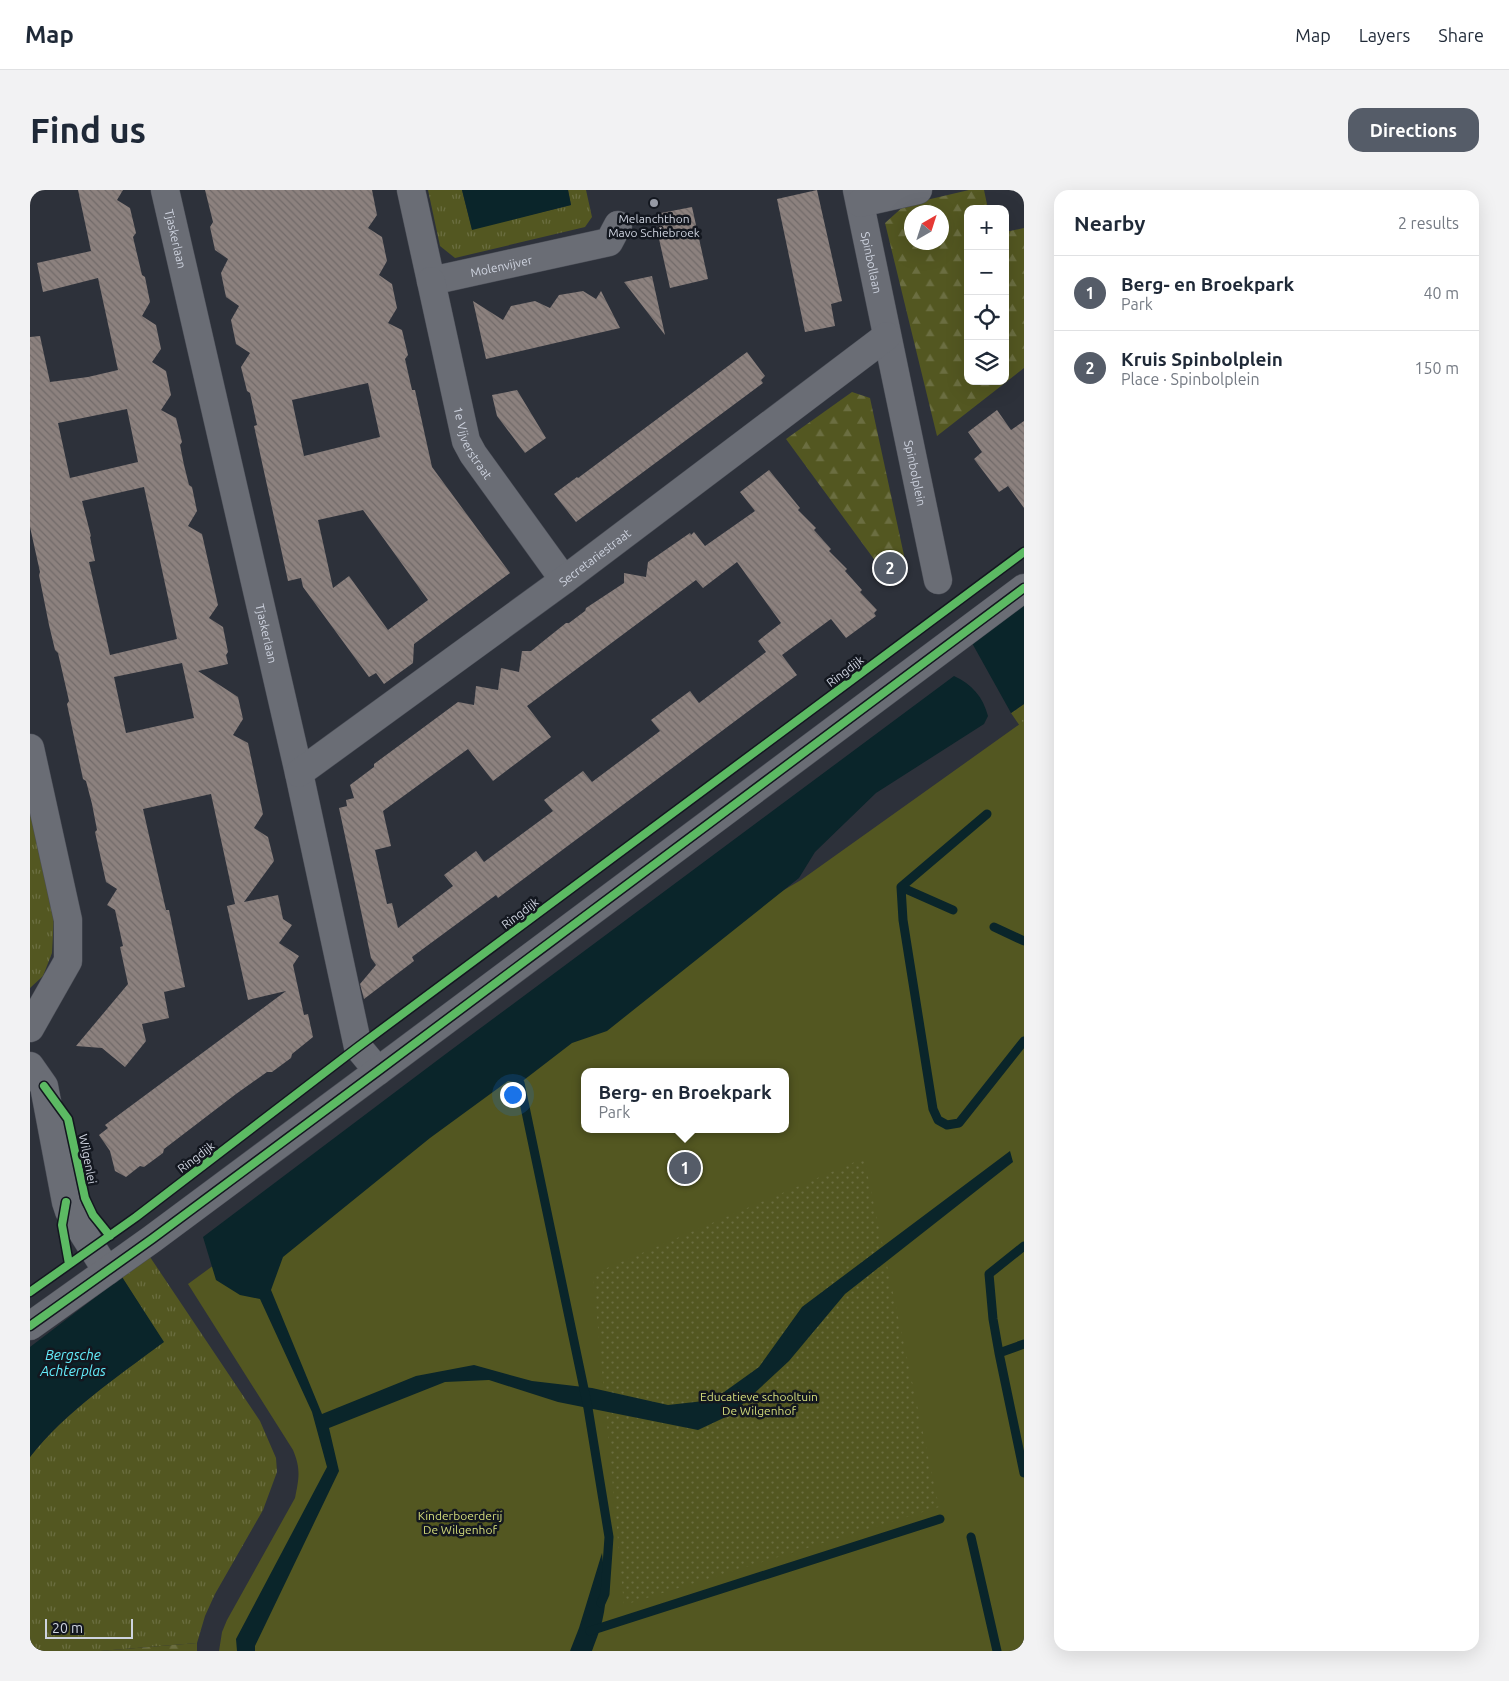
<!DOCTYPE html>
<html lang="en">
<head>
<meta charset="utf-8">
<style>
	body { margin:0; font-family:Ubuntu,sans-serif; background:#f2f2f3; color:#1f2937 }
	.controls { position:absolute; right:15px; top:15px; display:grid; overflow:hidden; border-radius:10px; box-shadow:0 5px 20px #0002 }
	.controls button { width:45px; height:45px; display:grid; place-items:center; padding:0; border:0; border-bottom:1px solid #e0e1e3; background:#fff; color:#1f2937; font:25px sans-serif }
	.compass { position:absolute; left:874px; top:15px; width:45px; height:45px; border-radius:50%; background:#fff; box-shadow:0 5px 20px #0002; rotate:39deg }
	.scale { position:absolute; left:15px; bottom:12px; width:88px; box-sizing:border-box; padding-left:5px; border:2px solid #ced3df; border-top:0; font-size:14px; line-height:18px; white-space:nowrap; color:#ced3df; -webkit-text-stroke:4px #13171f; paint-order:stroke }
	.you { position:absolute; left:482px; top:904px; width:18px; height:18px; margin:-12px; border:4px solid #fff; border-radius:50%; background:#1a73e8; box-shadow:0 0 0 8px #1a73e833 }
	.badge { display:grid; place-items:center; width:32px; height:32px; border-radius:50%; background:#555c68; color:#fff; font-size:16px; font-weight:700 }
	.pin { position:absolute; translate:-50% -50%; border:2px solid #fff; box-shadow:0 1px 5px #0006 }
	.popup { position:absolute; left:551px; top:878px; width:208px; height:65px; box-sizing:border-box; display:grid; place-content:center; border-radius:10px; background:#fff; filter:drop-shadow(0 1px 4px #0005); font-size:16px; white-space:nowrap; color:#747a83 }
	.popup b { font-size:19px; color:#1f2937 }
	.popup::after { content:''; position:absolute; left:50%; top:100%; margin-left:-10px; border:10px solid transparent; border-top-color:#fff }
	.list { margin:0; padding:0; list-style:none }
	h2 { display:flex; justify-content:space-between; align-items:center; height:65px; margin:0; padding:0 20px; font-size:21px }
	h2 small { font-size:16px; font-weight:400; color:#747a83 }
	.list li { display:grid; grid-template-columns:32px 1fr auto; gap:15px; align-items:center; box-sizing:border-box; height:75px; padding:0 20px; border-top:1px solid #e0e1e3 }
	.list b { display:block; font-size:19px; white-space:nowrap }
	.list p { margin:0; font-size:16px; white-space:nowrap; color:#747a83 }
	.list em { font-size:16px; font-style:normal; color:#747a83 }
	.icon { flex:none; width:28px; height:28px; fill:none; stroke:currentColor; stroke-width:2; stroke-linecap:round; stroke-linejoin:round }
	.map { position:relative; flex:none; width:994px; height:1461px; overflow:hidden; border-radius:15px }
	header { display:flex; align-items:center; gap:30px; box-sizing:border-box; height:70px; padding:0 25px; background:#fff; border-bottom:1px solid #e0e1e3 }
	header strong { font-size:24px }
	nav { display:flex; gap:28px; margin-inline-start:auto; font-size:18px }
	.intro { display:flex; align-items:center; justify-content:space-between; box-sizing:border-box; height:120px; padding:0 30px }
	h1 { margin:0; font-size:35px }
	.button { padding:12px 22px; border-radius:15px; background:#555c68; color:#fff; font-size:18px; font-weight:700 }
	main { display:flex; gap:30px; padding:0 30px }
	aside { flex:1; background:#fff; border-radius:15px; box-shadow:0 5px 20px #0002 }
	.map>svg:first-child { display:block }
	.grass { fill:url(#grass-tufts) }
	.forest { fill:url(#forest-firs); fill-rule:evenodd }
	.park { fill:#535721; fill-rule:evenodd }
	.garden { fill:url(#garden-dots) }
	.water { fill:#0a252a }
	.lines { fill:none; stroke-linecap:round; stroke-linejoin:round }
	.stream { stroke:#0a252a; stroke-width:9 }
	.building { fill:url(#building-back-hatch); fill-rule:evenodd }
	.minor-casing { stroke:#4b4e57; stroke-width:29 }
	.minor { stroke:#6a6d75; stroke-width:28 }
	.cycleway-casing { stroke:#13171f; stroke-width:11 }
	.cycleway { stroke:#5cba63; stroke-width:8 }
	.poi-dot { fill:#969aa5; stroke:#13171f; stroke-width:2 }
	.labels { text-anchor:middle; dominant-baseline:central; stroke-width:5; stroke-linejoin:round; paint-order:stroke }
	.poi-label { font-size:12px; fill:#ced3df; stroke:#13171f }
	.street-label { font-size:12px; fill:#ced3df; stroke:#13171f }
	.park-label { font-size:12px; fill:#d4dc7c; stroke:#13171f }
	.water-label { font-size:14px; font-style:italic; fill:#64edfc; stroke:#13171f }
</style>
</head>
<body>
<header>
<strong>Map</strong>
<nav><a>Map</a><a>Layers</a><a>Share</a></nav>
</header>
<div class="intro"><h1>Find us</h1><a class="button">Directions</a></div>
<main>
<div class="map">
<svg width="994" height="1461" viewBox="0 0 994 1461">
	<defs>
		<pattern id="grass-tufts" width="24" height="20" patternUnits="userSpaceOnUse" patternTransform="scale(1.25)"><rect width="24" height="20" fill="#535721"/><path d="M3 7l-1-3M5 7V3M7 7l1-3M15 17l-1-3M17 17v-4M19 17l1-3" fill="none" stroke="#6b6e41"/></pattern>
		<pattern id="forest-firs" width="22" height="20" patternUnits="userSpaceOnUse" patternTransform="scale(1.25)"><rect width="22" height="20" fill="#535721"/><path d="M5 1l3.5 6h-7zM16 11l3.5 6h-7z" fill="#6b6e41"/></pattern>
		<pattern id="garden-dots" width="8" height="8" patternUnits="userSpaceOnUse" patternTransform="scale(1.25)"><rect width="8" height="8" fill="#535721"/><path d="M2 2h.1M6 6h.1" fill="none" stroke="#6b6e41" stroke-width="1.8" stroke-linecap="round"/></pattern>
		<pattern id="building-back-hatch" width="6" height="6" patternUnits="userSpaceOnUse" patternTransform="scale(1.25)"><rect width="6" height="6" fill="#8c817e"/><path d="M-1 5l2 2M0 0l6 6M5-1l2 2" fill="none" stroke="#716a69"/></pattern>
	</defs>
	<rect width="100%" height="100%" fill="#2d313a"/>
	<!-- grass -->
	<path class="grass" d="M398,0h34l10,39 99,-24 -3,-15h18l6,27 -7,10 -130,31 -15,-12z
		M994,514v28l-13,-19z
		M0,603l24,123 -2,37 -9,23 -13,12z
		M120,1067l110,164 16,37 1,14 -14,38 -48,84 -10,22 -8,27 -97,8h-70v-194c36,-46 87,-80 133,-115l-41,-65z"/>
	<!-- forest -->
	<path class="forest" d="M939,0h15l4,19h-20v172h37v-149l19,-4v140l-87,68 -52,-213 20,-18zM882,22h30v30h-30z
		M822,202l18,6 35,162 -26,6 -93,-127z
		M167,1453v8h-97z"/>
	<!-- park -->
	<path class="park" d="M994,531v930h-805l3,-19 5,-12 68,-122c4,-20 6,-29 -2,-48l-105,-166 316,-231 297,-173zM555,882h200v57h-200z"/>
	<!-- garden -->
	<path class="garden" d="M834,968l75,349 -315,98 -31,-331z"/>
	<!-- water -->
	<path class="water" d="M432,0h106l3,15 -99,25z
		M994,415v99l-13,9 -39,-70z
		M924,486c18,8 29,21 34,40l-4,8 -108,69 -61,59 -16,26 -192,153 -35,12 -52,40 -12,-2 -78,57 -147,119 -12,33 51,124 94,-38 58,-11 58,16 60,7 76,17 45,-5 46,-33 43,-60 208,-156 3,11 -168,132 -56,67 -57,53 -34,16 -140,-28 -69,-22 -44,2 -116,46 10,43 -84,175v5h-18l-1,-12 91,-172 -15,-55 -52,-113 -20,-4 -24,-15 -13,-43 240,-181z
		M92,1087l42,65c-47,35 -98,69 -134,115v-110z
		M572,1363c2,20 6,44 1,64 -2,11 -7,23 -11,34h-22l9,-23z"/>
	<g class="lines">
		<!-- stream -->
		<path class="stream" d="M957,624l-86,73 2,33 30,189 5,11 9,5 12,-2 65,-82
			M871,697l52,23
			M964,737l30,14
			M490,893l68,325 21,129 -4,57 -4,9
			M994,1154l-25,9 25,120
			M969,1163l-6,-34 -4,-45 35,-28
			M941,1347l26,114
			M560,1441l350,-112"/>
	</g>
	<!-- building -->
	<path class="building" d="M48,0h45l-6,10 13,8 6,25 -3,4 9,38 3,2 5,25 -8,14 14,9 5,24 -9,13 14,9 5,24 -10,15 15,8 6,24 -2,3 4,20 5,20 3,2 5,24 -9,15 14,8 16,71 -9,13 14,9 5,25 -2,3 2,9 -30,7 40,26 5,22 -10,16 15,8 15,71 -9,14 14,9 6,24 -30,41 34,-7 5,24 9,6 -13,18 20,13 -6,9 11,50 4,-1 5,23 -21,17 -1,4 -19,14h-5l-31,22 -72,55 -1,4 -19,14 -4,-1 -14,11 -11,-6 -5,-20 -11,-16 9,-7 -3,-3 181,-134 -38,9 -21,-94 8,-2 -24,-110 -68,15 23,101h3l16,77 -21,5 5,26 -27,6 4,17 -21,26 -23,-19 -26,-2 52,-62 -8,-37 3,-1 -8,-36 -8,-5 10,-16 -11,-7 -11,-50 2,-2 -5,-26 -6,-23 -3,-2 -16,-75 2,-3 -11,-48 -3,-3 -6,-25 -10,-50 1,-3 -10,-45v-190l10,-1 10,46 38,-5 30,-7 -20,-92 -55,14 -6,-29 54,-12zM97,219l11,53 -68,16 -12,-55zM114,297l33,152 -67,16 -21,-93 6,-1 -5,-24 1,-1 -9,-35zM152,473l12,55 -68,15 -12,-56z
		M175,0h167l5,25 -9,13 14,9 5,24 -8,14 13,9 5,24 -9,15 14,7 6,25 -3,4 7,31h3l17,77 78,106 -96,71 -1,19 -29,21 -8,-11 -7,4 -66,-90 -2,-9 -13,3 -34,-155 3,-1 -7,-32 -3,-2 -6,-24 9,-14 -14,-9 -5,-24 8,-14 -13,-9 -5,-24 7,-14 -13,-9 -5,-23 3,-5zM338,193l12,54 -76,19 -12,-56zM333,320l65,90 -40,30 -39,-54 -16,12 -15,-68z
		M787,0l25,111 -11,3 4,22 -30,6 -28,-133z
		M662,17l16,72 -38,9 -11,-49 2,-1 -3,-12 6,-1 -3,-12z
		M622,86l13,59 -41,-53z
		M553,101l13,8 5,-8 19,37 -134,31 -13,-58 30,19 8,-14 24,-5 15,7 9,-13z
		M717,162l18,24 -4,4 2,3 -187,139 -22,-28 23,-17 1,1z
		M487,200l29,48 -21,15 -28,-37 -5,-21z
		M967,220l14,20 13,-9v87l-16,-22 -9,6 -25,-33 8,-7 -14,-20z
		M739,280l31,38 -2,2 18,18 -2,2 17,19 -2,2 18,18 -2,2 17,19 -2,2 17,18 -3,3 2,3 -30,22 -15,-19 -49,36 15,20 -299,223 -2,-3 -84,62 2,4 -50,38 -4,-15 16,-19 -5,-7 -32,-150 8,-2 -1,-6 8,-2 -4,-13 24,-18v-3l84,-62 16,3 2,-19 22,4 3,-22 18,4 3,-21h9l35,-28h3l16,-12 1,-3 38,-25v-10l22,4 2,-15 42,-29 1,2 3,-3 11,14 50,-35 -15,-19zM707,372l44,61 -23,18 8,11 -67,51 -9,-12 -19,14 -20,15 9,11 -68,51 -9,-11 -39,29 9,11 -69,51 -8,-11 -32,24 9,11 -55,42 -6,-25 -5,1 -12,-54 16,-4 -8,-35 85,-62 25,32 58,-44 -24,-31 169,-126 7,8z"/>
	<g class="lines">
		<!-- minor casing -->
		<g class="minor-casing">
			<g id="minor">
				<path id="s1" d="M135,0l134,583 59,274 20,24"/>
				<path id="s2" d="M381,0l20,91 178,-39 9,-17"/>
				<path id="s3" d="M827,0l81,390"/>
				<path d="M830,13l58,-13"/>
				<path id="s4" d="M401,91l35,160 7,13 91,126"/>
				<path d="M0,558l38,172v41l-38,67"/>
				<path id="s5" d="M269,583l265,-193 323,-244"/>
				<path d="M0,876l14,20 22,116 3,9 38,60"/>
				<path d="M0,1136l122,-87 226,-168 646,-483"/>
			</g>
		</g>
		<!-- minor -->
		<use href="#minor" class="minor"/>
		<!-- cycleway casing -->
		<g class="cycleway-casing">
			<path id="cycleway" d="M14,896l24,33 17,79 8,17 17,21
				M36,1012l-4,23 7,39
				M0,1102l106,-75 222,-170 666,-495
				M0,1136l122,-87 226,-168 646,-483"/>
		</g>
		<!-- cycleway -->
		<use href="#cycleway" class="cycleway"/>
	</g>
	<!-- markers -->
	<circle class="poi-dot" cx="624" cy="13" r="5"/>
	<g class="labels">
		<!-- poi labels -->
		<g class="poi-label">
			<text x="624" y="28">Melanchthon<tspan x="624" dy="14">Mavo Schiebroek</tspan></text>
		</g>
		<!-- street labels -->
		<g class="street-label">
			<text stroke="none"><textPath href="#s1" startOffset="50">Tjaskerlaan</textPath></text>
			<text stroke="none"><textPath href="#s3" startOffset="74">Spinbollaan</textPath></text>
			<text stroke="none"><textPath href="#s2" startOffset="165">Molenvijver</textPath></text>
			<text stroke="none"><textPath href="#s4" startOffset="168">1e Vijverstraat</textPath></text>
			<text stroke="none"><textPath href="#s3" startOffset="289">Spinbolplein</textPath></text>
			<text stroke="none"><textPath href="#s5" startOffset="366">Secretariestraat</textPath></text>
			<text stroke="none"><textPath href="#s1" startOffset="455">Tjaskerlaan</textPath></text>
			<text transform="translate(815 481) rotate(-37)">Ringdijk</text>
			<text transform="translate(490 723) rotate(-37)">Ringdijk</text>
			<text transform="translate(166 967) rotate(-37)">Ringdijk</text>
			<text transform="translate(58 969) rotate(79)">Wilgenlei</text>
		</g>
		<!-- park labels -->
		<g class="park-label">
			<text x="729" y="1206">Educatieve schooltuin<tspan x="729" dy="14">De Wilgenhof</tspan></text>
			<text x="430" y="1325">Kinderboerderij<tspan x="430" dy="14">De Wilgenhof</tspan></text>
		</g>
		<!-- water labels -->
		<g class="water-label">
			<text x="43" y="1165">Bergsche<tspan x="43" dy="16">Achterplas</tspan></text>
		</g>
	</g>
</svg>
<div class="controls">
<button>+</button>
<button>−</button>
<button><svg class="icon" aria-label="locate" viewBox="0 0 24 24"><circle cx="12" cy="12" r="6"/><path d="M12 2v4M12 18v4M2 12h4M18 12h4"/></svg></button>
<button><svg class="icon" aria-label="layers" viewBox="0 0 24 24"><path d="M12 4l9 5-9 5-9-5zM3 14l9 5 9-5"/></svg></button>
</div>
<svg class="compass" viewBox="-18 -18 36 36"><path d="M0-13l5 13h-10z" fill="#e53935"/><path d="M0 13l5-13h-10z" fill="#747a83"/></svg>
<div class="scale">20 m</div>
<div class="you"></div>
<div class="pin badge" style="left:655px;top:978px">1</div>
<div class="popup"><b>Berg- en Broekpark</b>Park</div>
<div class="pin badge" style="left:860px;top:378px">2</div>
</div>
<aside>
<h2>Nearby<small>2 results</small></h2>
<ul class="list">
<li><span class="badge">1</span><div><b>Berg- en Broekpark</b><p>Park</p></div><em>40 m</em></li>
<li><span class="badge">2</span><div><b>Kruis Spinbolplein</b><p>Place · Spinbolplein</p></div><em>150 m</em></li>
</ul>
</aside>
</main>
</body>
</html>
